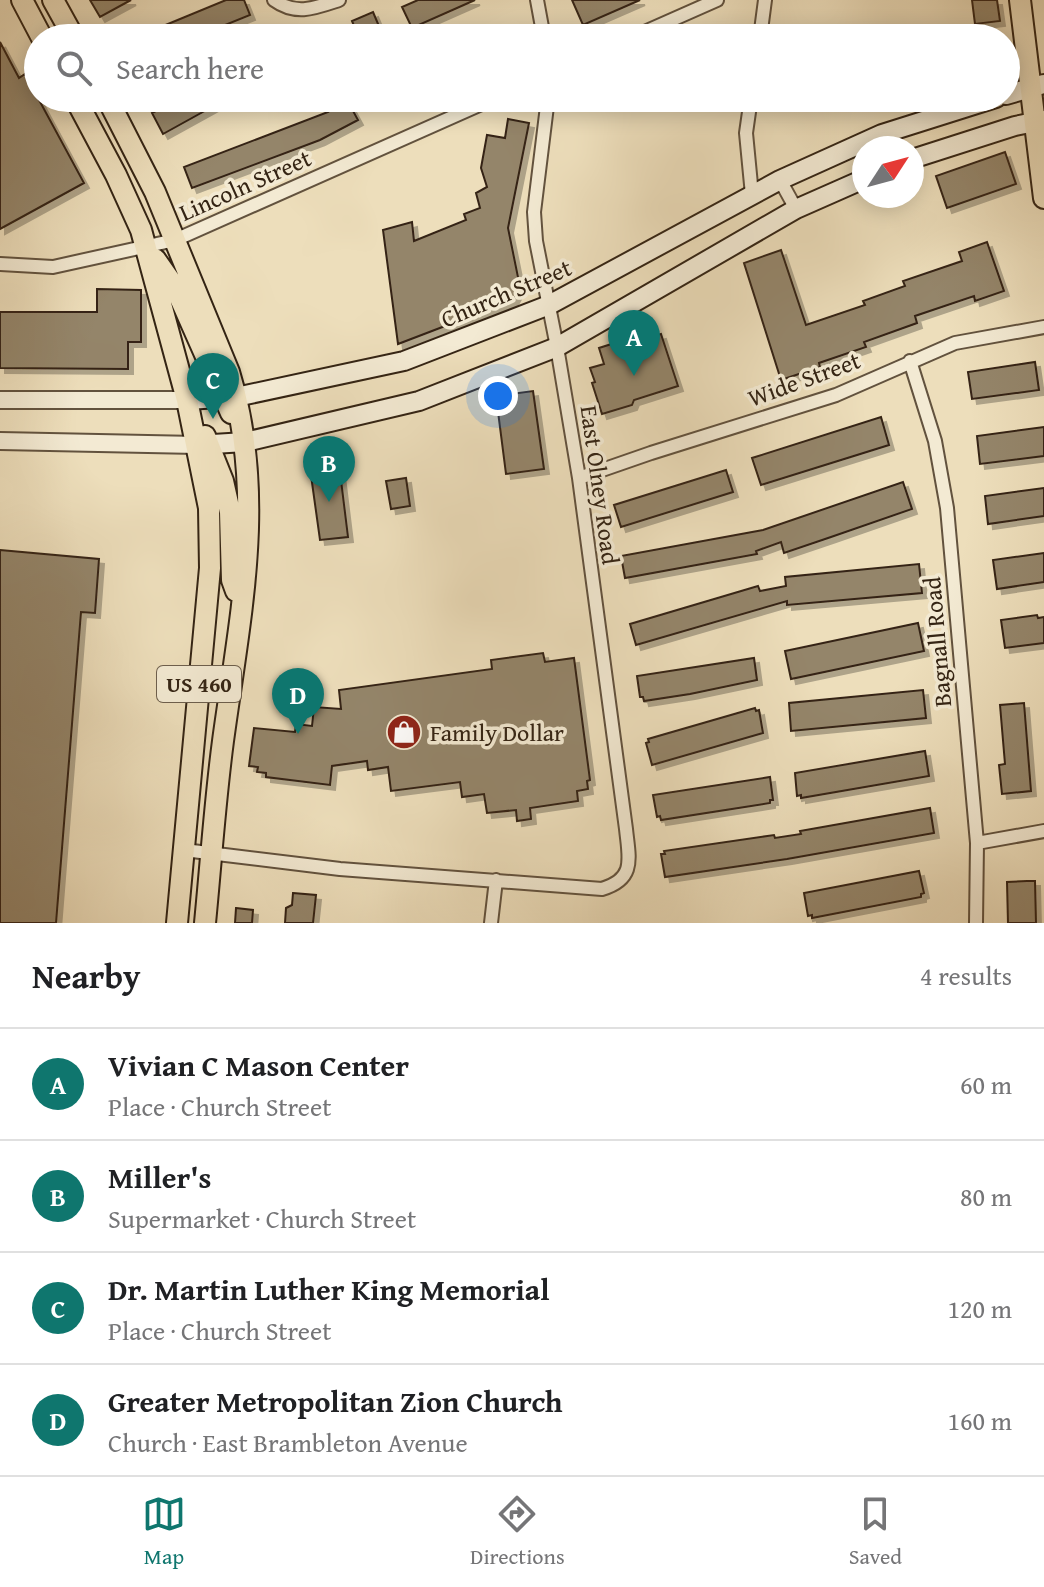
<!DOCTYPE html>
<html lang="en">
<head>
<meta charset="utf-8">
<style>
	body { margin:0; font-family:"Gentium Book Plus",serif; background:#f2f2f2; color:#202124 }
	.compass { position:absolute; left:852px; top:136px; width:72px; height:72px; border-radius:50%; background:#fff; box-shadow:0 4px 20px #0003; rotate:54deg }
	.you { position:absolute; left:498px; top:396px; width:28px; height:28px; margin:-20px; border:6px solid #fff; border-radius:50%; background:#1a73e8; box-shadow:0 0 0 12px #1a73e833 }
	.badge { display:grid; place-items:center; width:52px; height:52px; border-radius:50%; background:#0f766e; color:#fff; font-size:26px; font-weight:700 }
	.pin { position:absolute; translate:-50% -66px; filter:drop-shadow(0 2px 4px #0008) }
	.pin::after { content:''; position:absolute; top:42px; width:28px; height:24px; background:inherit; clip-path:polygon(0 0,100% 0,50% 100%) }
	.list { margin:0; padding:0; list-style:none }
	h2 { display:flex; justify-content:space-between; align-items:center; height:104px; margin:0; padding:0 32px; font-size:34px }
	h2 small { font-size:26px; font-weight:400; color:#757577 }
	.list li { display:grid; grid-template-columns:52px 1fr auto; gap:24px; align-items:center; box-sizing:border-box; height:112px; padding:0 32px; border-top:2px solid #e0e0e0 }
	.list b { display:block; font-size:30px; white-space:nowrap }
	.list p { margin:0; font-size:26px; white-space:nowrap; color:#757577 }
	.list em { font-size:26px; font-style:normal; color:#757577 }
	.icon { flex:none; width:44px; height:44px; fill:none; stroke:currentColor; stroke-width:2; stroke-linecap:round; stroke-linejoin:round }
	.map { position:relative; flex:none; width:1044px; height:923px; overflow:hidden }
	.search { position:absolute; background:#fff; box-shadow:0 4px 20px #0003; left:24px; right:24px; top:24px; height:88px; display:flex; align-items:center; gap:20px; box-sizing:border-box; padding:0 28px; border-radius:44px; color:#757577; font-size:30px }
	.sheet { height:552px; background:#fff }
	nav { display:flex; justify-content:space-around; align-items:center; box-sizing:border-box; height:112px; border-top:2px solid #e0e0e0; background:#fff; font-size:22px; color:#757577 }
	nav a { display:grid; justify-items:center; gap:4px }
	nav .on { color:#0f766e }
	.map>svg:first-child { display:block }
	.building { fill:#94856b; stroke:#342414; stroke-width:2; filter:url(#shadow) }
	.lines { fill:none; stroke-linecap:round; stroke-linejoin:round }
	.minor-casing { stroke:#62523e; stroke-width:16 }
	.tertiary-casing { stroke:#62523e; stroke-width:20 }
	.secondary-casing { stroke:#342414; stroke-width:22 }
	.primary-casing { stroke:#342414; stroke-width:24 }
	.minor { stroke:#f3ead3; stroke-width:12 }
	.tertiary { stroke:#f3ead3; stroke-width:16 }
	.secondary { stroke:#f3ead3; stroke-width:18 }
	.primary { stroke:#eddebb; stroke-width:20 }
	.labels { text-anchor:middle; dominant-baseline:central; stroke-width:7; stroke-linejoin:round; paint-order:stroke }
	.shield { fill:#f3ead3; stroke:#6d5f4d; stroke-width:2 }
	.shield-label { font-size:22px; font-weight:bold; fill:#342414 }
	.street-label { font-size:24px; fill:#342414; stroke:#f3ead3 }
	.poi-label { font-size:24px; fill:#342414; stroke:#f3ead3; text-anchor:start }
</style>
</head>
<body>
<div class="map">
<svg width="1044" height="923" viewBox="0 0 1044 923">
	<defs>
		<filter id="shadow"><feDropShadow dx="5" dy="5" stdDeviation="0" flood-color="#0004"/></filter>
	</defs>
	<rect width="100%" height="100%" fill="#eddebb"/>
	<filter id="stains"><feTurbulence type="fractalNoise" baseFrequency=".0025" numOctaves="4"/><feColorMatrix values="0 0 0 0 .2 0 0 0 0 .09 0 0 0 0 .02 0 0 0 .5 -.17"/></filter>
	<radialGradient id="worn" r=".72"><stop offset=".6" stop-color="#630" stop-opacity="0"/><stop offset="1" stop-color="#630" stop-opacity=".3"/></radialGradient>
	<!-- building -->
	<path class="building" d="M90,0h41l-31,17z
		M226,0h18l6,15 -57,23h-59z
		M418,0h57l-63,28 -10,-21z
		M572,0h68l-57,25z
		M972,0h25l3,21 -25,3z
		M373,12l11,26h-25l-7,-17z
		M0,42l19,36 6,-4 59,109 -84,46z
		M180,98h48l-65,36 -11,-21z
		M320,98h26l12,22 -38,20 -128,48 -8,-21 144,-55z
		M508,119l21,4 -21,105 12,59 -7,13 -115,44 -15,-114 29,-8 2,19 52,-21 -2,-6 16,-6 -4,-15 11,-6 -6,-19 6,-33 18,3z
		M1005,152l11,32 -69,24 -11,-32z
		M987,242l17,49 -29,10 -1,-5 -59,20 2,7 -53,19 2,5 -47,16 1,4 -39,13 -37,-117 37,-13 25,75 59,-20 -2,-4 42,-15 -2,-5 59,-20 -3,-9z
		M97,289l44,1v52h-13v27l-128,-1v-56h97z
		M661,334l17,52 -44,14 -2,5 -30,9 -10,-31 3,-1 -5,-14 14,-4 -5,-16 25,-8 1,4z
		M1035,362l4,28 -67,9 -4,-27z
		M533,391l11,78 -38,5 -10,-78z
		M881,417l8,28 -128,40 -9,-27z
		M1044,427v29l-64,8 -3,-28z
		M339,464l9,73 -28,3 -10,-72z
		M726,470l7,22 -112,35 -7,-22z
		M406,478l4,28 -19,3 -5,-28z
		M903,482l9,27 -81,28 -47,16 -3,-11 -25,9 1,3 -132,24 -4,-22 142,-26z
		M1044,488v28l-56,8 -3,-28z
		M0,550l99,9 -4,54 -14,-1 -25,311h-56z
		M1044,553v29l-47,7 -4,-29z
		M919,564l3,29 -135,12v-4l-151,44 -6,-21 128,-38 2,5 26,-5 -1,-9z
		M1037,615l1,3 6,-1v26l-39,5 -4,-28z
		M918,623l6,28 -133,28 -6,-28z
		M543,653l2,9 29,-4 16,122 -3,1 1,8 -11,2 1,10 -48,7 1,11 -14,2 -1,-11 -29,3 -3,-19 -22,3 -2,-15 -69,9 -3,-24 -20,3 -1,-9 -35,5 -2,19 -64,-8v-4l-9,-1 1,-5 -9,-1 5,-38 41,4 1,-8 16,2 2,-19 27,2 -2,-19 153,-21 -1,-9z
		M754,658l3,22 -67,14 -46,7 -1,-4h-3l-3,-21z
		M923,690l3,28 -135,13 -2,-28z
		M1024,703l7,88 -29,3 -3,-29 6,-1 -5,-59z
		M755,708l1,3 3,-1 4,23 -111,32 -6,-22 3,-1 -1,-3z
		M925,751l4,25 -128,22v-3l-4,1 -2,-23z
		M770,777l3,23h-3v3l-109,17 -1,-4 -3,1 -4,-22z
		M930,808l4,25 -147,26 -122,18 -4,-23h4l-1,-3 110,-16 1,3 26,-4 -1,-3z
		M919,871l5,22 -3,1v3l-109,21v-3l-4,1 -4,-23z
		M1027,881h8l1,42h-28l-1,-41z
		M293,893l23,2 -3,28h-28l1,-15 6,-3z
		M236,908l17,2 -1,13h-17z"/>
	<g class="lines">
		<!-- minor casing -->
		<g class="minor-casing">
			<path id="minor" d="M274,0c22,16 41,8 65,0
				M537,0l7,38
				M631,38l86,-38
				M760,38l5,-38
				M751,98l-5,35 6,62
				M780,180l16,29
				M0,264l53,3 122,-27 320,-142
				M910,361l25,80 12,67 30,335 -1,80
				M579,478l72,-25 185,-58 119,-52 89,-16
				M977,843l67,-12
				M184,850l156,19 262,20c34,-10 27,-31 24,-60l-47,-351 -22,-131 -21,-106 -2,-29 14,-114
				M491,923l5,-43"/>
		</g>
		<!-- tertiary casing -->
		<g class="tertiary-casing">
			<path id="tertiary" d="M0,400h187
				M0,441l197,4"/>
		</g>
		<!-- secondary casing -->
		<g class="secondary-casing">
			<path id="secondary" d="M1006,95l38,-11
				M912,159l103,-33 29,-6
				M187,400l49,-3 168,-36 145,-56 231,-125 102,-46 114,-36
				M197,445l48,-3 174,-41 138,-54 239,-138 68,-30"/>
		</g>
		<!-- primary casing -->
		<g class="primary-casing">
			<path id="primary" d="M22,0l20,38
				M53,0l21,38
				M1020,0l24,198
				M75,98l41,77 25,55 46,170 22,108 1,60 -33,355
				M107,98l48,94 74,180c38,124 11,244 -6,369 -8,60 -12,121 -18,182
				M155,259l21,30 55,124
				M205,436l18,45 7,31 2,68 4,11"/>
		</g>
		<!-- minor -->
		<use href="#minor" class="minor"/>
		<!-- tertiary -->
		<use href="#tertiary" class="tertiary"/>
		<!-- secondary -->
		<use href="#secondary" class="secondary"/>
		<!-- primary -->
		<use href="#primary" class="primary"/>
	</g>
	<!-- icons -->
	<defs>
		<g id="shop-disc" transform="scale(1.8)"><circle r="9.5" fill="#8f2418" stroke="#f3ead3"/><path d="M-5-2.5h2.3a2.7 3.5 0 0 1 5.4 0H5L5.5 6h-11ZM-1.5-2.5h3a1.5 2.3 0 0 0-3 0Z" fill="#fff"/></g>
	</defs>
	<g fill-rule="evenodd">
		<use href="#shop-disc" x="404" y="732"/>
	</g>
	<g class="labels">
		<!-- shield labels -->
		<rect class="shield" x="157" y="666" width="84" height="36" rx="6"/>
		<g class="shield-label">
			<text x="199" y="684">US 460</text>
		</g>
		<!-- street labels -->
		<g class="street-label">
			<text transform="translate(245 185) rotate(-24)">Lincoln Street</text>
			<text transform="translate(506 293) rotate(-23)">Church Street</text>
			<text transform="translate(804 379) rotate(-20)">Wide Street</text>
			<text transform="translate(600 485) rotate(82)">East Olney Road</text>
			<text transform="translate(937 642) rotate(-95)">Bagnall Road</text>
		</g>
		<!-- poi labels -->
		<g class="poi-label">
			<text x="430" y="732">Family Dollar</text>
		</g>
	</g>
	<rect width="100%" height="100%" filter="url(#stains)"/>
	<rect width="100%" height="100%" fill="url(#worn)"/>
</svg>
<svg class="compass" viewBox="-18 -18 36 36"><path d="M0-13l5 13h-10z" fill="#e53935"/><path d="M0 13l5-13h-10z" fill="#757577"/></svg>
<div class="you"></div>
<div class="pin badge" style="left:634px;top:376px">A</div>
<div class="pin badge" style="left:329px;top:502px">B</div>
<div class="pin badge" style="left:213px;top:419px">C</div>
<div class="pin badge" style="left:298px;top:734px">D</div>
<div class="search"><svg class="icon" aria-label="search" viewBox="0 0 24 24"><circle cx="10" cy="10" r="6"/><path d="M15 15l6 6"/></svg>Search here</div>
</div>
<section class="sheet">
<h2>Nearby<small>4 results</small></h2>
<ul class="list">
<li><span class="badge">A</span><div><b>Vivian C Mason Center</b><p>Place · Church Street</p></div><em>60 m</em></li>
<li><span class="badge">B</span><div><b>Miller's</b><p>Supermarket · Church Street</p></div><em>80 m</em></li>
<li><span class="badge">C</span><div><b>Dr. Martin Luther King Memorial</b><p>Place · Church Street</p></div><em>120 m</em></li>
<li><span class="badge">D</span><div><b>Greater Metropolitan Zion Church</b><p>Church · East Brambleton Avenue</p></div><em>160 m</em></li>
</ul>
</section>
<nav>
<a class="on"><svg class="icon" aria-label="map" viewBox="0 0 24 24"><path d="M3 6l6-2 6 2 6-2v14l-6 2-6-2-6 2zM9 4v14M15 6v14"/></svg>Map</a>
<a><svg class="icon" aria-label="directions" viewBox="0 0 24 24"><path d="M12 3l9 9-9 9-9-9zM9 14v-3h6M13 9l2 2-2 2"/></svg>Directions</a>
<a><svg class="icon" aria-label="saved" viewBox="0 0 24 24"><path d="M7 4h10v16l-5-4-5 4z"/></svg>Saved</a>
</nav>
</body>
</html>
